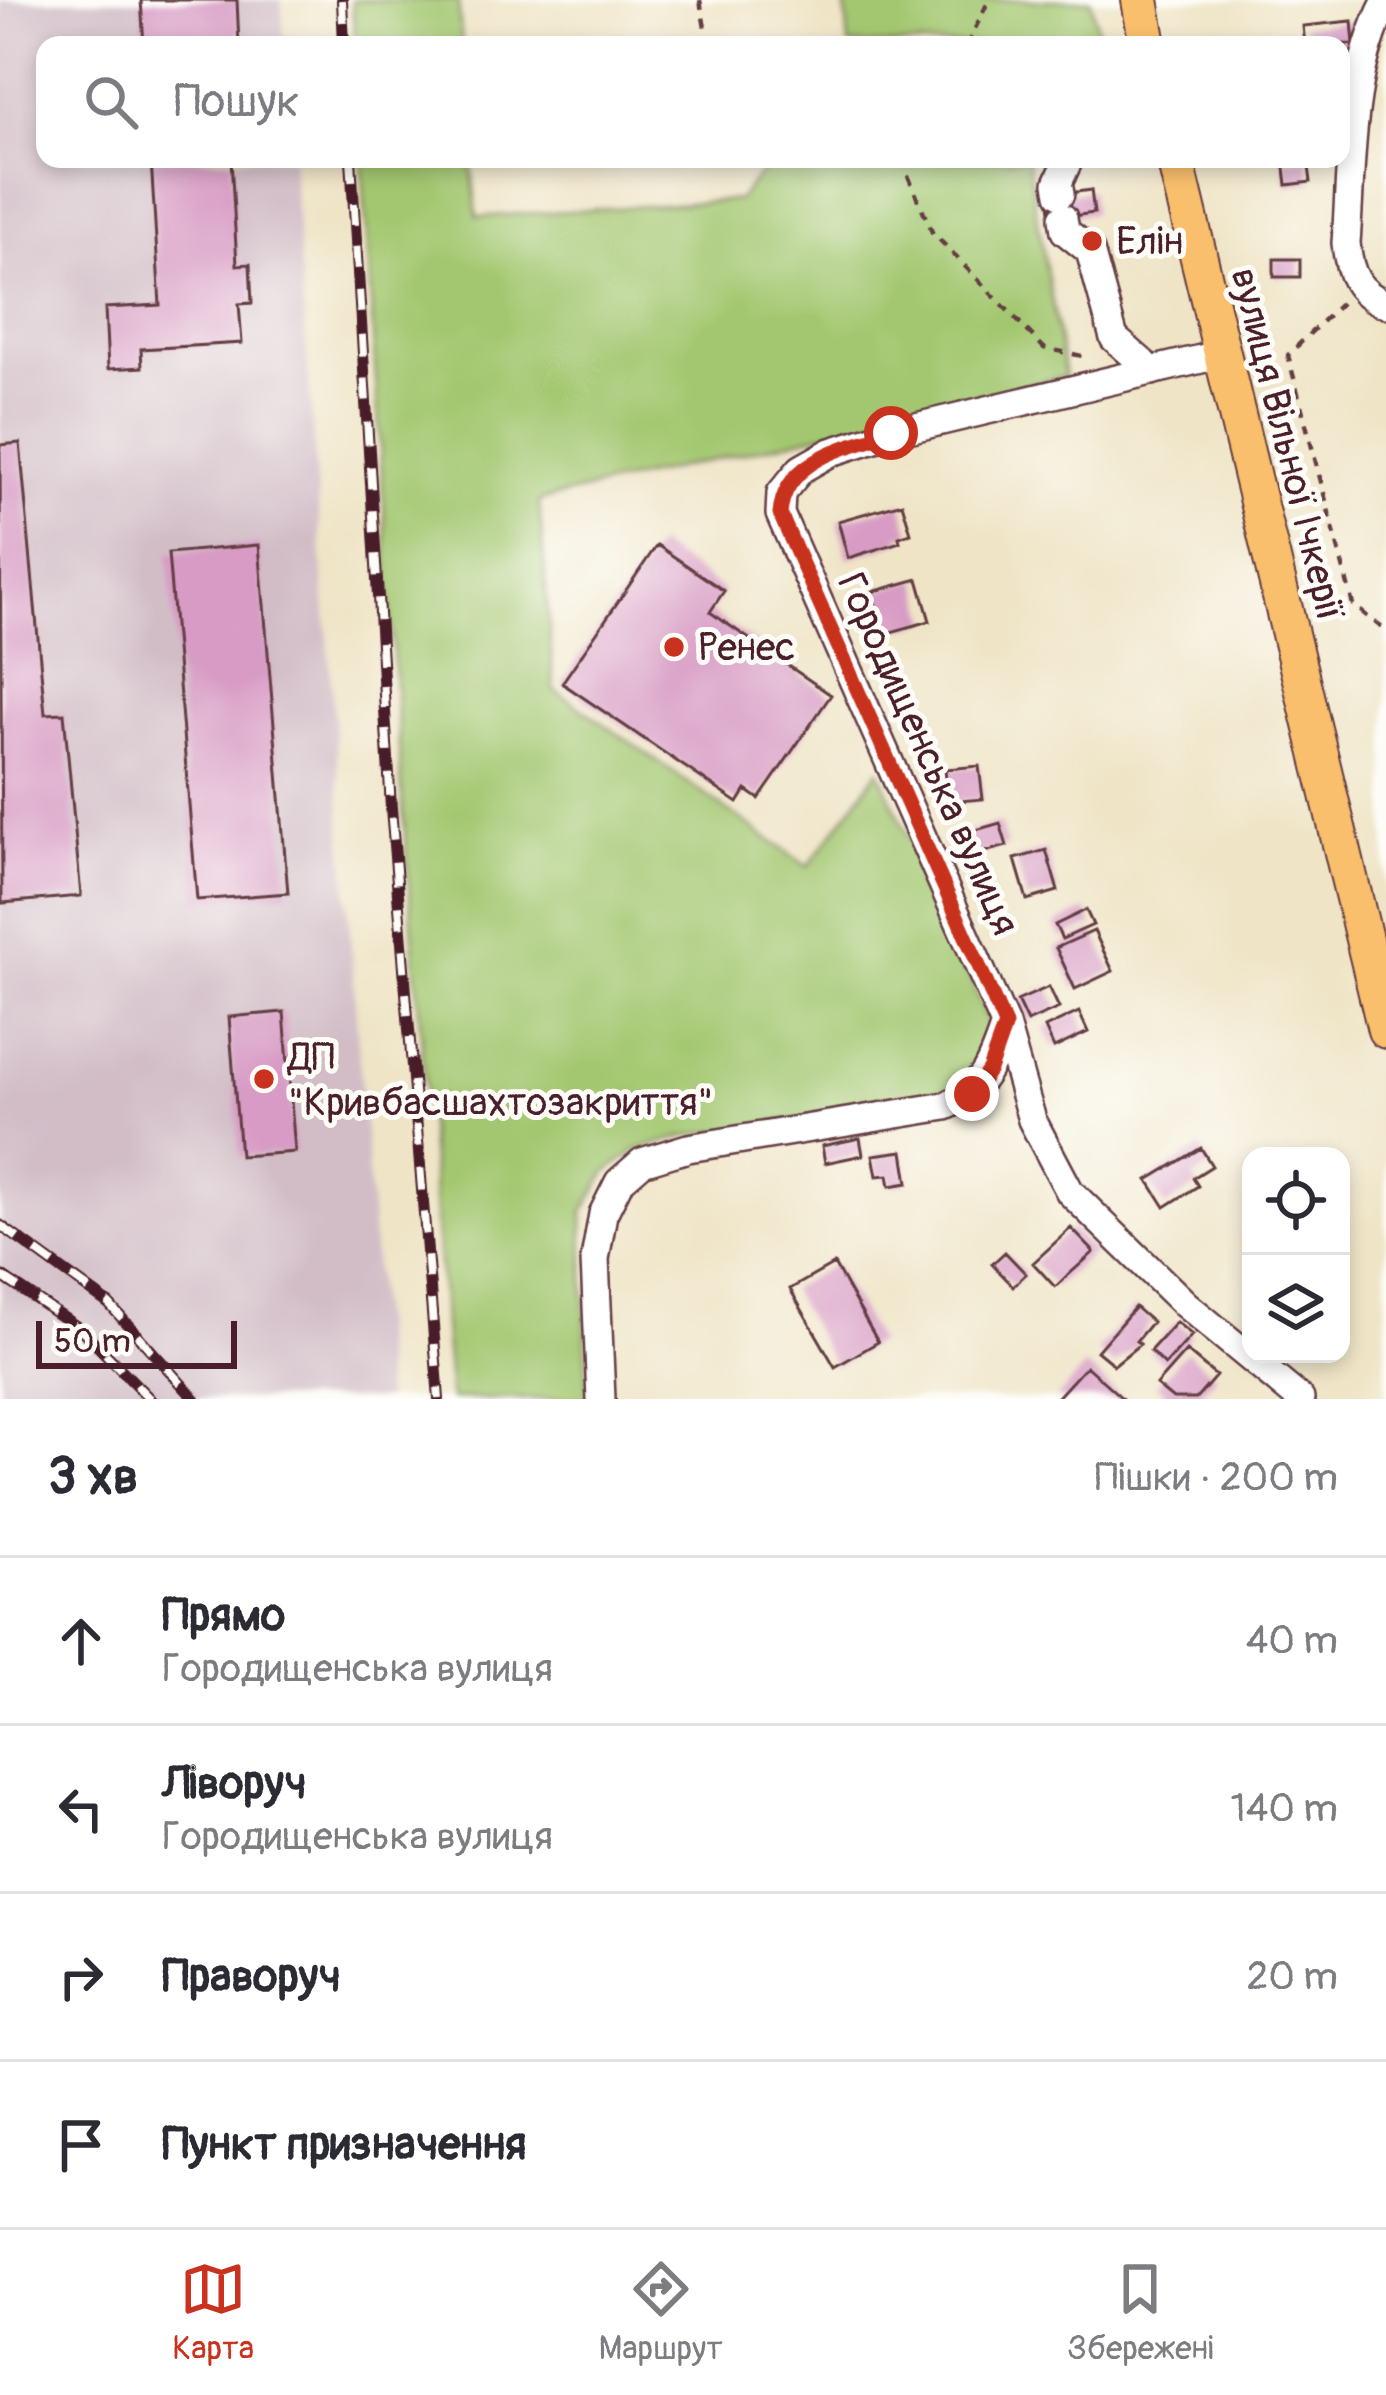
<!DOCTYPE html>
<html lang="uk">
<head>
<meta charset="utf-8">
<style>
	body { margin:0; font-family:Pangolin,sans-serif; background:#f2f2f3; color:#2b2b33 }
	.controls { position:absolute; right:36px; bottom:36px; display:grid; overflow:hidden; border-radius:24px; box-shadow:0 6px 18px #0003 }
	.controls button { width:108px; height:108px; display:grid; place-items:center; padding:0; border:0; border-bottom:3px solid #e1e1e2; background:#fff; color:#2b2b33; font:60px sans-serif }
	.scale { position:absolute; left:36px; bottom:30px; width:201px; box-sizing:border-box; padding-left:12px; border:6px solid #4a1f2b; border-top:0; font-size:33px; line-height:42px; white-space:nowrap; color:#4a1f2b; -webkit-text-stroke:9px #fdfcf7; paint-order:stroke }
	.stop { position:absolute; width:36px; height:36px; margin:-27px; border:9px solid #c8321e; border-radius:50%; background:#fff }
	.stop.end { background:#c8321e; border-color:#fff; box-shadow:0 3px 12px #0008 }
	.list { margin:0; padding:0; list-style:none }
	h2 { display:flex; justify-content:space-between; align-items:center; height:156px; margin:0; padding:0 48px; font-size:51px }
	h2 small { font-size:39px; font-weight:400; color:#7c7c81 }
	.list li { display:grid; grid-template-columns:78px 1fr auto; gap:36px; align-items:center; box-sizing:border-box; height:168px; padding:0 48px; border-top:3px solid #e1e1e2 }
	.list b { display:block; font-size:45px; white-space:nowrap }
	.list p { margin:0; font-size:39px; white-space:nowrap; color:#7c7c81 }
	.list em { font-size:39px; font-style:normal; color:#7c7c81 }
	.icon { flex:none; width:66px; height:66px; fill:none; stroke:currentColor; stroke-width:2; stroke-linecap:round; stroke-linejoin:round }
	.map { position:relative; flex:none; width:1386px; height:1399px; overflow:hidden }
	.search { position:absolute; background:#fff; box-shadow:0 6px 18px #0003; left:36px; right:36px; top:36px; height:132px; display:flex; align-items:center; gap:30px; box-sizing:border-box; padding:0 42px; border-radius:24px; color:#7c7c81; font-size:45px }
	.sheet { height:828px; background:#fff }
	nav { display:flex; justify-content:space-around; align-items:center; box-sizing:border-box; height:168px; border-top:3px solid #e1e1e2; background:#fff; font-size:33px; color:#7c7c81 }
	nav a { display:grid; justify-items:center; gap:6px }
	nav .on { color:#c8321e }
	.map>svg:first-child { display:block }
	.industrial { fill:#d2bdc7 }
	.green { fill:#a3c770; stroke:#76734e; stroke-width:3 }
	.building { fill:#d89bc5 }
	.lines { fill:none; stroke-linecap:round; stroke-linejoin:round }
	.minor-casing { stroke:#633d42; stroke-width:32 }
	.major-casing { stroke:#633d42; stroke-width:40 }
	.path { stroke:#633d42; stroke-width:4.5; stroke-dasharray:9 9; stroke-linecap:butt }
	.minor { stroke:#fff; stroke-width:27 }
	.major { stroke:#f9bf6c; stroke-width:36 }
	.rail-casing { stroke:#4a1f2b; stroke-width:12 }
	.rail { stroke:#fdfcf7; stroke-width:8; stroke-dasharray:22; stroke-linecap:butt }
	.route { stroke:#c8321e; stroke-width:15 }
	.poi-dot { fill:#c8321e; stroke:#fdfcf7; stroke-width:4.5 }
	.labels { text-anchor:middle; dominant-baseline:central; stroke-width:10; stroke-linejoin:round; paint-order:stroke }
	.poi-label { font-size:39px; fill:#4a1f2b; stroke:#fdfcf7; text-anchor:start }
	.street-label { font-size:39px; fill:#4a1f2b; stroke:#fdfcf7 }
</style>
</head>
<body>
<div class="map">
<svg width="1386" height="1399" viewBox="0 0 1386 1399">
	<rect width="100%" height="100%" fill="#fdfcf7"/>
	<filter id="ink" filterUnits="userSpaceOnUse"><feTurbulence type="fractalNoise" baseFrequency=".00833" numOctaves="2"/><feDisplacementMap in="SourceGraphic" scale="24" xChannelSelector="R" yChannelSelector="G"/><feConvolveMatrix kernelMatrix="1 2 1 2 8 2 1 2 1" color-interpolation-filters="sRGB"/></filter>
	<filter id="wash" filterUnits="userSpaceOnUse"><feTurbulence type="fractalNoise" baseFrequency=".004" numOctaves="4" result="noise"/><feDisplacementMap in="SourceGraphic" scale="48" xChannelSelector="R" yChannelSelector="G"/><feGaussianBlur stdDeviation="2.7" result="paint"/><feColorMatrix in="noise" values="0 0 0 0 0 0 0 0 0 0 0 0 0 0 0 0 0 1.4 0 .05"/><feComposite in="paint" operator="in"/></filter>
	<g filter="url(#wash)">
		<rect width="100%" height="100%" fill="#efe4c6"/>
		<!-- industrial -->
		<path class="industrial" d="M0,0h281l3,45h-239v114h247l93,1240h-385z"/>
		<!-- green -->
		<path class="green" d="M352,0h106l4,45h-107z
			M845,0h246l7,30 -6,15h-243z
			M362,159h109l6,58 261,-17 35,-41h254l38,217 -526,125 15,188 254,178 71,-97 110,253 -10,42 -35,32 -258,39 -50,14 -29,22 -24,40 4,187h-137l-47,-590z"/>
		<g id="blocks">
			<!-- building -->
			<path class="building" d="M141,0h96l2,45h-95z
				M1352,21l2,23 -49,1 -2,-19z
				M1270,37l1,8h-55v-3z
				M151,159h80l6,106 13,-1 2,39 -13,1 3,39 -101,6 1,18 -34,2 -3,-61 55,-3z
				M1308,159l3,23 -24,3 -3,-25z
				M1091,190l3,23 -43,6 -3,-23z
				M1274,259h26v18h-26z
				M20,443l25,271 19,-1 17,183 -79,7 -2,-458z
				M902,503l9,30 -12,4 1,5 -52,16 -10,-37z
				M259,545l29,348 -91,7 -29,-347z
				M657,545l67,46 -14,21 121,83 -72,104 -13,-9 -8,13 -176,-120z
				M918,579l12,42 -46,13 -12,-42z
				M979,766l4,33 -35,3 -3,-33z
				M1000,823l7,23 -45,12 -7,-22z
				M1046,850l12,41 -31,9 -12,-41z
				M1086,910l7,15 -31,14 -7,-14z
				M1094,931l19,40 -38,18 -19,-41z
				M1049,987l10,21 -32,14 -10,-21z
				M284,1012l11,140 -55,4 -11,-139z
				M1079,1012l9,20 -34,16 -9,-20z
				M860,1138l3,17 -38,8 -3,-17z
				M1201,1148l11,18 -19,12 5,8 -33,21 -17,-27z
				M903,1151l5,32 -18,3 -2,-11 -11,1 -4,-21z
				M1071,1228l23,24 -39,35 -22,-24z
				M1005,1252l21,22 -13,12 -21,-22z
				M834,1264l44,78 -43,25 -45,-78z
				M1135,1307l17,15 -16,19 4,3 -26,21 -17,-14z
				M1176,1322l16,13 -27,30 -15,-14z
				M1186,1351l30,25 -20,23h-23l-17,-14z
				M1086,1366l37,33h-67z"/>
		</g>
	</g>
	<g filter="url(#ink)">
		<use href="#blocks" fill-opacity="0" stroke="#633d42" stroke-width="3"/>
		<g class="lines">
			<!-- minor casing -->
			<g class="minor-casing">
				<path id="minor" d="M1386,2c-38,73 -34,161 -40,241 3,30 11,50 40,61
					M1060,194l-2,-11 11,-24
					M1063,218l2,13 25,20 24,87 38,33
					M1222,354l-331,79 -60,19 -30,17 -20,24 -1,21 225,511 27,95 38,72 115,112 115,95
					M601,1399l-6,-140 8,-45 16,-32 23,-20 46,-14 258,-42c38,-17 46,-43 59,-81"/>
			</g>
			<!-- major casing -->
			<g class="major-casing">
				<path id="major" d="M1140,0l8,45
					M1175,159l211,871"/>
			</g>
			<!-- path -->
			<path class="path" d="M700,0l8,45
				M967,45l22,-45
				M901,159l31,73 112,116 43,9
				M1341,303l-53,52 65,250 33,26"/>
			<!-- minor -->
			<use href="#minor" class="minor"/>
			<!-- major -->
			<use href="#major" class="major"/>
			<!-- rail casing -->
			<g class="rail-casing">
				<path id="rail" d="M342,0l2,45
					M351,159l40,649 48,591
					M0,1225l109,79 86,95
					M0,1275l83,56 67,68"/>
			</g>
			<!-- rail -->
			<use href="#rail" class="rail"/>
		</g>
	</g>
	<g class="lines" filter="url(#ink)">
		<!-- route -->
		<path class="route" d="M891,433c-44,14 -107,26 -111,81l225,511 -16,45 -17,24"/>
	</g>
	<!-- markers -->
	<g class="poi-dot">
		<circle cx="1092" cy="241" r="12"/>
		<circle cx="674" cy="647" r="12"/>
		<circle cx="264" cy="1079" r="12"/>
	</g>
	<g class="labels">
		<!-- poi labels -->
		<g class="poi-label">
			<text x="1116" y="241">Елін</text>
			<text x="698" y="647">Ренес</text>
			<text x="288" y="1057">ДП<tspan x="288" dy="45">"Кривбасшахтозакриття"</tspan></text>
		</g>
		<!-- street labels -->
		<g class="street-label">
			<text transform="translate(1287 445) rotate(76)">вулиця Вільної Ічкерії</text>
			<text transform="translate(928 754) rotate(66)">Городищенська вулиця</text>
		</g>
	</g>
</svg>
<div class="controls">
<button><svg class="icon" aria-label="locate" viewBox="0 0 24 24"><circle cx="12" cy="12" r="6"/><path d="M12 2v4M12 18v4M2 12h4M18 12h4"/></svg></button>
<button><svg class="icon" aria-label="layers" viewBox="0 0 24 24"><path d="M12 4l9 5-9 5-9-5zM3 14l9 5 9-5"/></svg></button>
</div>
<div class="scale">50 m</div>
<div class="stop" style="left:891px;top:433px"></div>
<div class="stop end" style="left:972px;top:1094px"></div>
<div class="search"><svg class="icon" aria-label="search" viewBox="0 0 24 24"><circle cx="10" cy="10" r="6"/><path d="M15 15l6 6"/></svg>Пошук</div>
</div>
<section class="sheet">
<h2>3 хв<small>Пішки · 200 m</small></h2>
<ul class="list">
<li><svg class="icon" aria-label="ahead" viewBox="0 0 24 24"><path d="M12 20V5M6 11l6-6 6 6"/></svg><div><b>Прямо</b><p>Городищенська вулиця</p></div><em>40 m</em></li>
<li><svg class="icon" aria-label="left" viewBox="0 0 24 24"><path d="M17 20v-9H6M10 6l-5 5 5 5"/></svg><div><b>Ліворуч</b><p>Городищенська вулиця</p></div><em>140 m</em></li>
<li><svg class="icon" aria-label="right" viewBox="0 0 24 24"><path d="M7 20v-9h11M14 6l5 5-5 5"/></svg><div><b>Праворуч</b></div><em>20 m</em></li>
<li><svg class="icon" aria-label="arrive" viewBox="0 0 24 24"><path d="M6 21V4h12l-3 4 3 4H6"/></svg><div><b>Пункт призначення</b></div></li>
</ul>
</section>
<nav>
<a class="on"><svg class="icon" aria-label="map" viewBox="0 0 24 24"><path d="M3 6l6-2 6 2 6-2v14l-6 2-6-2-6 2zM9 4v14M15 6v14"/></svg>Карта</a>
<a><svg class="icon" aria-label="directions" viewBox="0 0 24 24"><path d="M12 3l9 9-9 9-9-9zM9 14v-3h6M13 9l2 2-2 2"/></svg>Маршрут</a>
<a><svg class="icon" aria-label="saved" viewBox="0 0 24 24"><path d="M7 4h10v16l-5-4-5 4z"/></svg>Збережені</a>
</nav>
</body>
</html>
